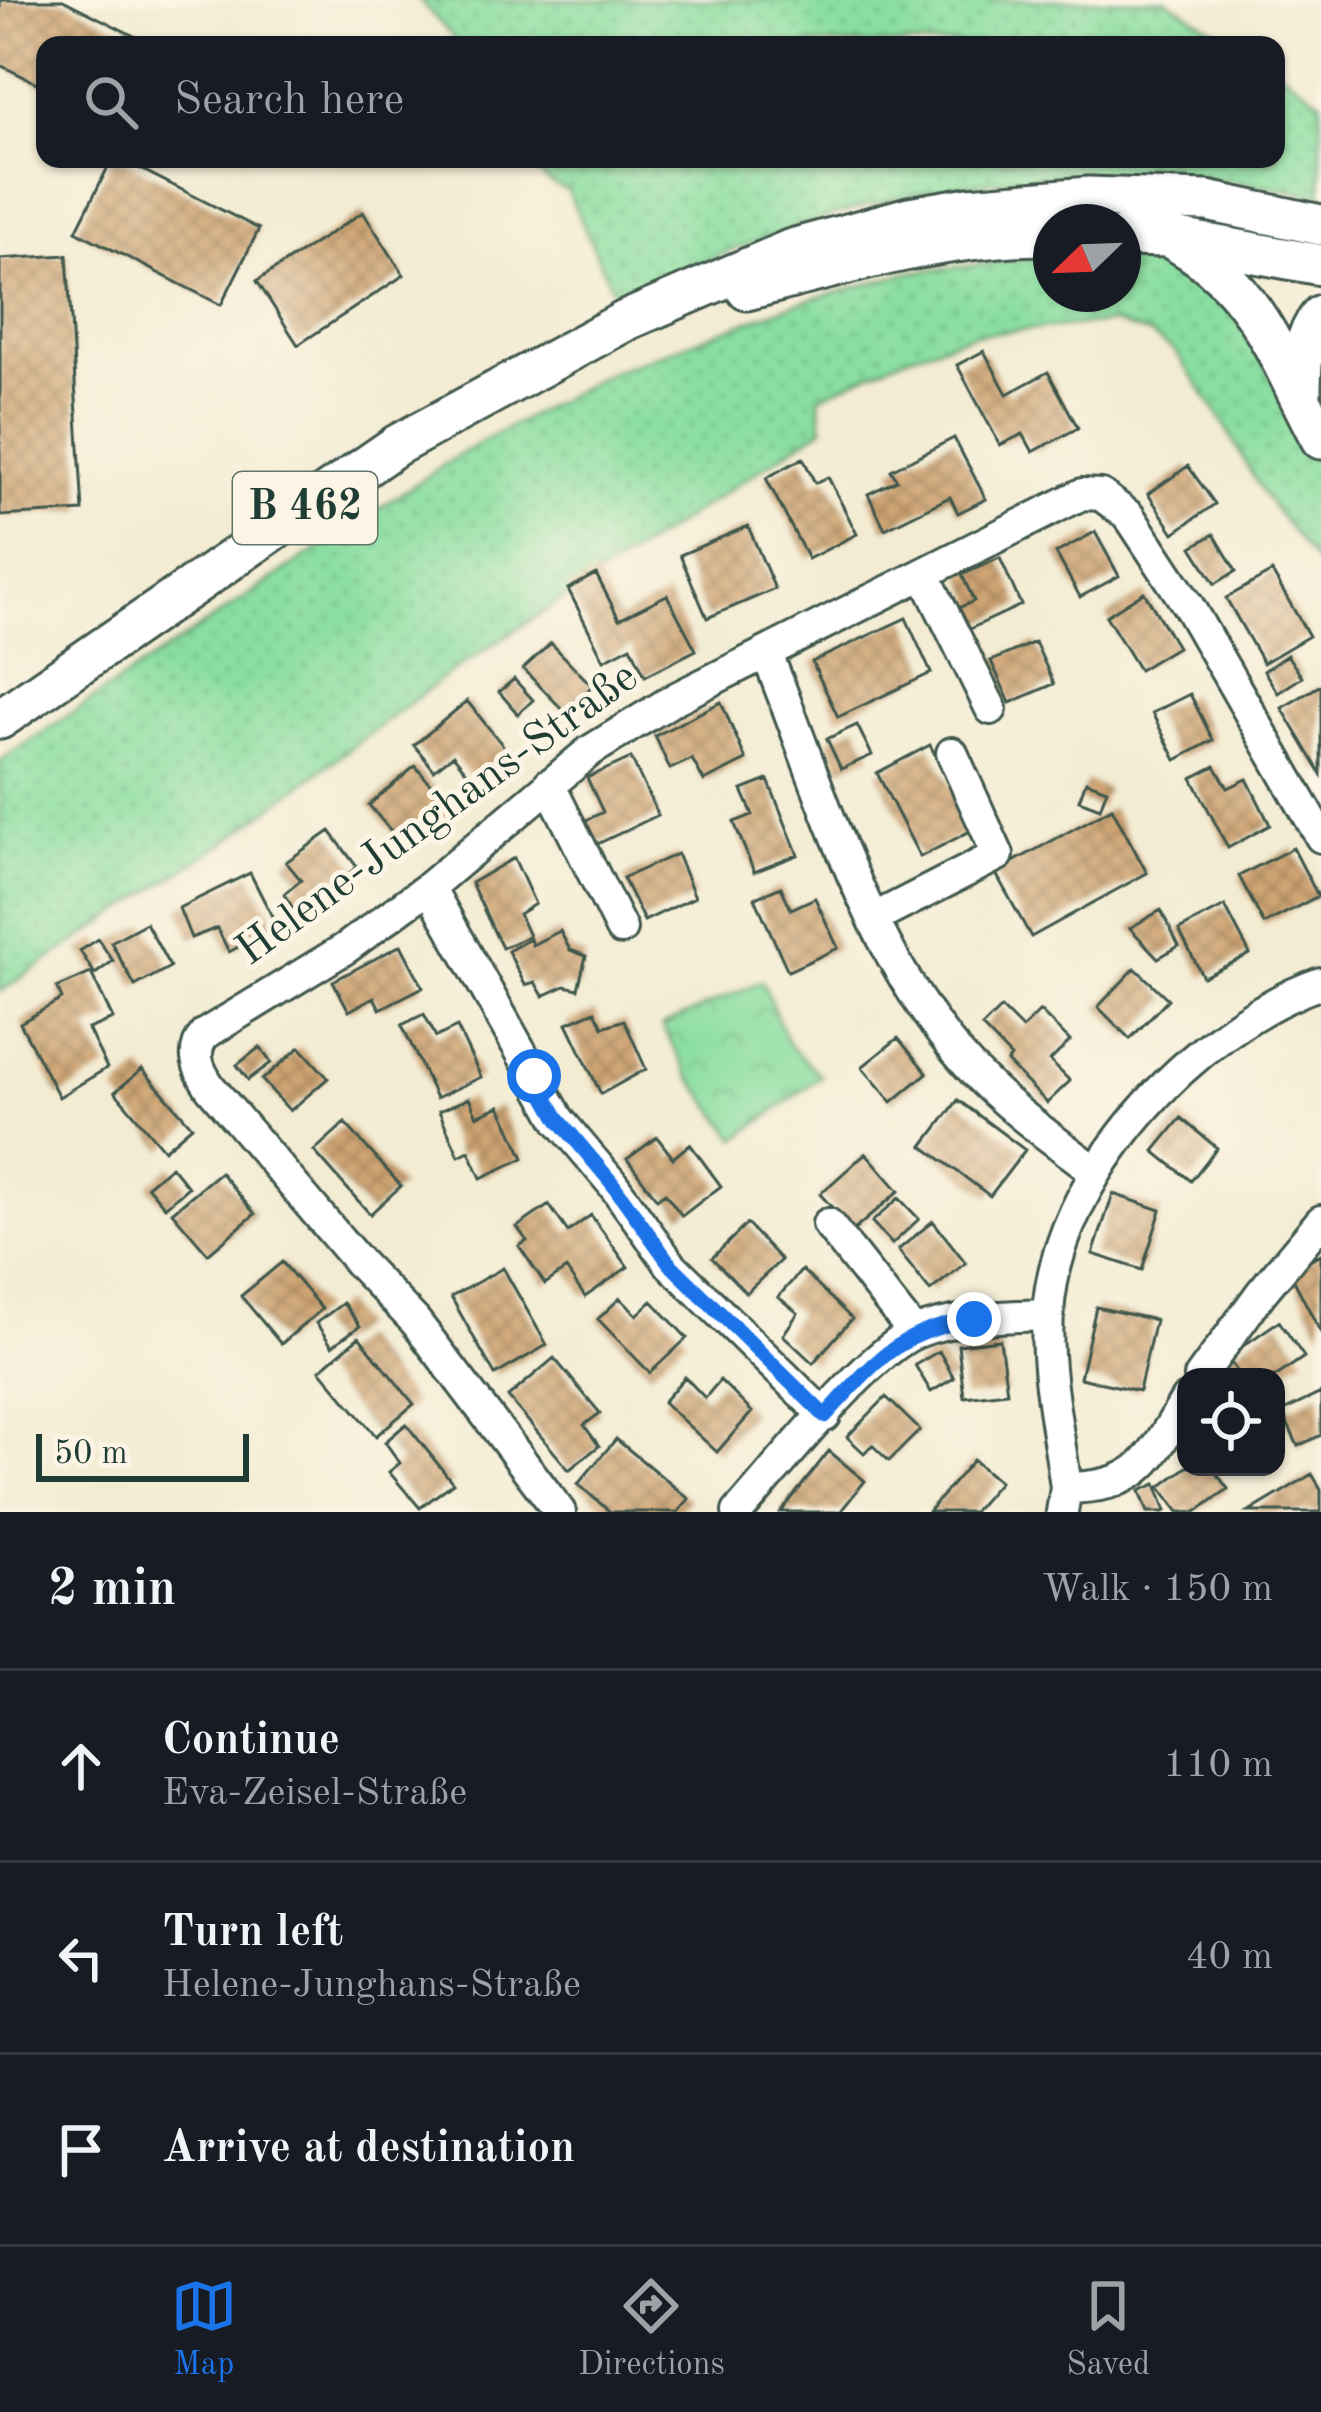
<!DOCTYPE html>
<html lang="en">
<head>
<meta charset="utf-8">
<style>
	body { margin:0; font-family:"Old Standard TT",serif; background:#242831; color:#f1f3f6 }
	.controls { position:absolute; right:36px; bottom:36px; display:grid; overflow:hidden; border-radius:24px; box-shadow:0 3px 9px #0004 }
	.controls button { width:108px; height:108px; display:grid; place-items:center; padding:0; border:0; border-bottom:3px solid #363941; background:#171b24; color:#f1f3f6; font:60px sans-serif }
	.compass { position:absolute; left:1033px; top:204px; width:108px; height:108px; border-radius:50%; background:#171b24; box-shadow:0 3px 9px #0004; rotate:247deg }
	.scale { position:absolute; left:36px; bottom:30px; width:213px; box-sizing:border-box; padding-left:12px; border:6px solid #1f3d34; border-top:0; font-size:33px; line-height:42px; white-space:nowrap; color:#1f3d34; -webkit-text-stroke:9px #fcf5e5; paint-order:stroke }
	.stop { position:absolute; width:36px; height:36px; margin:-27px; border:9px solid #1a73e8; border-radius:50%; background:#fff }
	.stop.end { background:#1a73e8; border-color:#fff; box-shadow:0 3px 12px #0008 }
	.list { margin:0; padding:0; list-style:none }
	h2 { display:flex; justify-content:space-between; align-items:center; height:156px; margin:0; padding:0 48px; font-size:51px }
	h2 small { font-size:39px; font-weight:400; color:#9ea1a6 }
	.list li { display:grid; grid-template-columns:78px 1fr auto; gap:36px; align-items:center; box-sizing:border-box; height:192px; padding:0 48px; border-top:3px solid #363941 }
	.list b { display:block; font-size:45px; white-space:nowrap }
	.list p { margin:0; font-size:39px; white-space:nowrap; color:#9ea1a6 }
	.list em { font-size:39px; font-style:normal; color:#9ea1a6 }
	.icon { flex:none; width:66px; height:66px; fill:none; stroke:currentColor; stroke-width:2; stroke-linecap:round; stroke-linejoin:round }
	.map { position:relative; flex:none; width:1321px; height:1512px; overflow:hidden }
	.search { position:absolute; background:#171b24; box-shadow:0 3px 9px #0004; left:36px; right:36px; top:36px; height:132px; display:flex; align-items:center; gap:30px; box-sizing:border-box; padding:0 42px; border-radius:24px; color:#9ea1a6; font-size:45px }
	.sheet { height:732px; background:#171b24 }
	nav { display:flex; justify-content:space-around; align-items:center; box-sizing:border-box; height:168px; border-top:3px solid #363941; background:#171b24; font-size:33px; color:#9ea1a6 }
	nav a { display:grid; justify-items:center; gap:6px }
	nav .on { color:#1a73e8 }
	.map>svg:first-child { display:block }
	.grass { fill:url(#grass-dots); stroke:#548e6a; stroke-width:3 }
	.park { fill:url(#park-crowns); stroke:#548e6a; stroke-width:3 }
	.building { fill:url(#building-cross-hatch) }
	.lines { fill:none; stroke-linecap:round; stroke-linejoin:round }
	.minor-casing { stroke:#3f574c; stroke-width:36 }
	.major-casing { stroke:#3f574c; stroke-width:45 }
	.minor { stroke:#fff; stroke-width:30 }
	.major { stroke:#fff; stroke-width:39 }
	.route { stroke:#1a73e8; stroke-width:15 }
	.labels { text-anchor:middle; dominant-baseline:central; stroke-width:10; stroke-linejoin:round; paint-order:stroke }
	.shield { fill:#fcf5e5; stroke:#617469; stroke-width:3 }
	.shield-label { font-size:42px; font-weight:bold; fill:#1f3d34 }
	.street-label { font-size:45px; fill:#1f3d34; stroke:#fcf5e5 }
</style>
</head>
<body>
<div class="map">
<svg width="1321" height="1512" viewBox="0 0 1321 1512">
	<defs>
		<pattern id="grass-dots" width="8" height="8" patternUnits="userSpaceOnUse" patternTransform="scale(3)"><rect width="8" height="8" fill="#8adea0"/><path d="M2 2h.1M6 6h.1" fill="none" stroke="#77bf8a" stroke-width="1.8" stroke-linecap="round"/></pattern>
		<pattern id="park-crowns" width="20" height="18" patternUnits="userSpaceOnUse" patternTransform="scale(3)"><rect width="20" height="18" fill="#8adea0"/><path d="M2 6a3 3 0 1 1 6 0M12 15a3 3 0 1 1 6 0" fill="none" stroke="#77bf8a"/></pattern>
		<pattern id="building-cross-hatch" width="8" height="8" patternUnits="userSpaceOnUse" patternTransform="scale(3)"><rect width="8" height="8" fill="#cfa473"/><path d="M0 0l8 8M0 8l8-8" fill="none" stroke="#a7875f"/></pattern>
	</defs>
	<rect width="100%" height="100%" fill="#fcf5e5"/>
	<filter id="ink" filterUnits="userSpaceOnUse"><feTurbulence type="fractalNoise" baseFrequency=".00833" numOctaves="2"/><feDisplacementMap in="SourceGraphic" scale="24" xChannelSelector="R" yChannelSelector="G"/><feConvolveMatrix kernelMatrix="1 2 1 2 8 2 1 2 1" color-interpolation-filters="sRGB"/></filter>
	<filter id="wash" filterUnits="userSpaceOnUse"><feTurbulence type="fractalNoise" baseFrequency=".004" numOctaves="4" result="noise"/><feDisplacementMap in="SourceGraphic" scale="48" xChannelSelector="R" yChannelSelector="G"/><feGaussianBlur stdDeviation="2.7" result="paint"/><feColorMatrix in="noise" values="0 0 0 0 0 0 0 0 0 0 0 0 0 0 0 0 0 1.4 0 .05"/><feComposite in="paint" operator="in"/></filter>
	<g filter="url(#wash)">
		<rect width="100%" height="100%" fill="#f3ecd3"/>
		<!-- grass -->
		<path class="grass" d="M419,0h748l72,45h-779z
			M1276,68l45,33v95c-155,-32 -321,-30 -473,15 -79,23 -156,55 -233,84l-48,-105c-18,-6 -29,-14 -37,-31h746z
			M1051,257v37h72v-35h42l32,16 46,51 78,144v99l-59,-76 -40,-73 -47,-69 -26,-17 -36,-11 -139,11 -67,22 -88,41 4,31 -376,247 -219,165 -228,152v-231l462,-308 146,-80 190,-70 113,-31z"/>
		<!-- park -->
		<path class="park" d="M762,981l27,64 32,31 -84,63 -47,-62 -28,-51z"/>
		<g id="blocks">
			<!-- building -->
			<path class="building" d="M0,0h63l89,45h-107v42l-45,-22z
				M112,159h9l138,70 -38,76 -145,-74z
				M363,212l41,63 -106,70 -41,-64z
				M67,255l16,256 -83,5v-257z
				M984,351l23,43 41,-22 30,56 -45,24 -10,-18 -23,11 -43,-80z
				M954,438l32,61 -28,14 -8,-16 -65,32 -17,-35 29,-14 -6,-10z
				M803,458l12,25 13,-6 29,57 -49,25 -42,-81z
				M1188,466l27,38 -41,29 -26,-39z
				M748,526l27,63 -68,29 -27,-63z
				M1095,532l24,44 -39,21 -24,-44z
				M1214,534l22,37 -21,13 -23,-37z
				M1000,558l21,47 -58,27 -9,-22 20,-9 -12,-26z
				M1272,572l37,64 -46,27 -37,-65z
				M596,574l23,45 48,-24 29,55 -51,26 -14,-30 -27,14 -36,-71z
				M1144,592l33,55 -38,23 -33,-54z
				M906,618l25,55 -93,44 -26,-55z
				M1035,642l19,42 -44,19 -19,-42z
				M551,643l41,43 -27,26 -42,-43z
				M1287,655l15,22 -24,16 -14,-22z
				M514,679l19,21 -15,14 -19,-22z
				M1321,685v89l-39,-66z
				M1190,694l23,46 -37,20 -24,-47z
				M467,701l42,52 -33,30 -23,-28 -19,15 -20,-25z
				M721,702l25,58 -42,21 -12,-22 -22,10 -15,-33z
				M857,725l15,30 -31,14 -14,-30z
				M930,745l44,84 -54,28 -43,-84z
				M631,758l27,57 -67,32 -11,-24 23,-11 -16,-34z
				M415,766l37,43 -46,40 -37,-44z
				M1215,766l13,22 19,-9 23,46 -42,23 -36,-70z
				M768,780l30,75 -44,17 -20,-50 19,-7 -11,-25z
				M1086,781l21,8 -7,19 -21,-8z
				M1112,808l35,65 -116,64 -36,-65z
				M330,831l27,36 -60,48 -13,-21 17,-14 -15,-18z
				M1293,848l25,48 -54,28 -25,-48z
				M677,854l18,43 -51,24 -21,-43z
				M514,858l21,46 -16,10 10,22 -27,12 -31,-65z
				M250,873l27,53 -48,26 -12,-24 -26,10 -12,-30z
				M781,887l10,22 24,-11 23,50 -50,23 -33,-73z
				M1225,906l25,48 -47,23 -24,-47z
				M1161,910l18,36 -21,12 -28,-30z
				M146,923l24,44 -35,19 -24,-44z
				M560,931l10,19 16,6 -8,33 -13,-3 -22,10 -8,-14 -10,3 -17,-34 22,-12 2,6z
				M98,939l15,22 -18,13 -15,-23z
				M401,945l22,42 -43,22 -6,-12 -25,14 -16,-30z
				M1135,968l33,31 -38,40 -32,-32z
				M91,973l22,46 -25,10 19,39 -48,29 -39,-74 42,-24 -5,-11z
				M1001,1008l21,21 18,-18 30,30 -20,20 20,20 -23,22 -40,-41 4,-5 -29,-30z
				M595,1011l8,16 21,-7 22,49 -45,25 -34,-71z
				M424,1014l12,23 21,-10 24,50 -45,21 -34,-73z
				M898,1038l29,35 -35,29 -30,-35z
				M260,1047l11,16 -23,17 -11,-15z
				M300,1047l28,31 -38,33 -28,-31z
				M142,1069l50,57 -28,24 -49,-58z
				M469,1098l8,18 23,-10 24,52 -43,20 -12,-27 -10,5 -20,-45z
				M958,1100l67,50 -35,46 -67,-50z
				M1181,1118l36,30 -26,33 -37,-30z
				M345,1123l56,63 -31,28 -56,-63z
				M657,1137l16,21 17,-14 31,42 -39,30 -17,-23 -8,6 -30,-40z
				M866,1153l33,38 -46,40 -33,-37z
				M171,1166l17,21 -23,20 -18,-21z
				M220,1172l35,42 -47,40 -36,-42z
				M1113,1194l48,16 -19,60 -49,-16z
				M899,1198l20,21 -27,25 -20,-22z
				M549,1205l19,27 23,-17 37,52 -43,30 -19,-28 -21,15 -26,-38 8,-5 -10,-14z
				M933,1221l33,42 -36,28 -32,-41z
				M747,1224l34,36 -35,33 -34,-35z
				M1321,1254v79l-32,-62z
				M282,1262l40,47 -41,35 -40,-48z
				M503,1268l44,77 -52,30 -44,-78z
				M802,1270l50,49 -39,44 -30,-28 15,-22 -20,-16z
				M620,1298l17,17 15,-14 35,37 -37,35 -52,-54z
				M343,1303l17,23 -28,20 -16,-23z
				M1096,1307l59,13 -16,71 -59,-13z
				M1279,1321l25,36 -29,20h-34l-14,-20z
				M359,1337l55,67 -38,32 -56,-66z
				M1000,1340l7,52 -43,5 -6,-52z
				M939,1351l15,27 -23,14 -16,-27z
				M554,1358l46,55 -16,12 15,21 -30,24 -61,-73z
				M685,1377l20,21 15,-18 32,32 -35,40 -54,-50z
				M1321,1393v42l-23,11 -16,-34z
				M886,1397l34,33 -31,31 -17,-16 -8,8 -17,-16z
				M406,1424l47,59 -33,25 -31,-36 11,-9 -15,-21z
				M616,1439l73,60 -11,13h-68l-32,-28z
				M829,1451l36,30 -25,31h-59z
				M973,1460l26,22 -26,30h-45z
				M1187,1467h25l16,22 -32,23h-17l-19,-25z
				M1312,1474l9,15v23h-72z
				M1156,1484l10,27 -3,1h-15l-8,-21z"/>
		</g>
	</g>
	<g filter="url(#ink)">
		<use href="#blocks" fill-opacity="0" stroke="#3f574c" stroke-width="3"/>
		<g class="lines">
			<!-- minor casing -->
			<g class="minor-casing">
				<path id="minor" d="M924,574l67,135
					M767,654c54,135 101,302 201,411 37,41 83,73 127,106
					M549,784l72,145
					M429,887l130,233 53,63 58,81 155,152
					M873,919l125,-64 -46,-102
					M828,1224l86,109
					M1200,1377l61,-84 60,-72
					M1066,1488c76,-1 84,-29 120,-88
					M560,1512l-145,-191 -54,-56 -151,-178c-12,-18 -20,-35 -5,-53l141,-86 83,-61 161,-136 86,-53 406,-204 19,1 28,21 60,91 132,230
					M738,1512c40,-44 130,-160 179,-180 40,-16 88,-15 130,-17
					M1062,1512l4,-24c-7,-56 -22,-117 -18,-174 8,-139 145,-286 273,-331"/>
			</g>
			<!-- major casing -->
			<g class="major-casing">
				<path id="major" d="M1123,236l45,1 153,28
					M1168,237c89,46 108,119 153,202
					M747,290c99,-26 201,-56 304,-55
					M1301,396c0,-31 0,-56 20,-81
					M0,719l397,-274 228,-124 167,-72 117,-32 60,-10 120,-10 118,4 114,24"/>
			</g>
			<!-- minor -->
			<use href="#minor" class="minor"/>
			<!-- major -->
			<use href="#major" class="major"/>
		</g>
	</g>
	<g class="lines" filter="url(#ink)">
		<!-- route -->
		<path class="route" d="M534,1076l25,44 53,63 58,81 155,152c51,-55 71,-84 149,-97"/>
	</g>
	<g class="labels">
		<!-- shield labels -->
		<rect class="shield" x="233" y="472" width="144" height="72" rx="9"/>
		<g class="shield-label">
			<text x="305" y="508">B 462</text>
		</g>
		<!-- street labels -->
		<g class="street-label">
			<text transform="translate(438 815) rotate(-36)">Helene-Junghans-Straße</text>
		</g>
	</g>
</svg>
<div class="controls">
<button><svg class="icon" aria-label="locate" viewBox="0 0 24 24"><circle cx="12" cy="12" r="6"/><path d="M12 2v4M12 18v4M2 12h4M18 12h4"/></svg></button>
</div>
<svg class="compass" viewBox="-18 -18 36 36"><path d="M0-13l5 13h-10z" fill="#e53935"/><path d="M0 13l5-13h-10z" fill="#9ea1a6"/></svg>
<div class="scale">50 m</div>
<div class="stop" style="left:534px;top:1076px"></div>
<div class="stop end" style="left:974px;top:1319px"></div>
<div class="search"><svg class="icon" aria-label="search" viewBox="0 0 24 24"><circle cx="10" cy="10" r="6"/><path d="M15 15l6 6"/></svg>Search here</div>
</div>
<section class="sheet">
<h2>2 min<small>Walk · 150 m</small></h2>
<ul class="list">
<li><svg class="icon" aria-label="ahead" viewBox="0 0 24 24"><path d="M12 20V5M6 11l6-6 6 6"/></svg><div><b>Continue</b><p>Eva-Zeisel-Straße</p></div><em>110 m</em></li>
<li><svg class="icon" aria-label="left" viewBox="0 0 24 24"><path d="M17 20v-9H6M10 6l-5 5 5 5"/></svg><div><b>Turn left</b><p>Helene-Junghans-Straße</p></div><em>40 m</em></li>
<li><svg class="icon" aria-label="arrive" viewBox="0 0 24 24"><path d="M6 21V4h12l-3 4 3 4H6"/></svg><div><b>Arrive at destination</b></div></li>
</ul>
</section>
<nav>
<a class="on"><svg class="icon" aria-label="map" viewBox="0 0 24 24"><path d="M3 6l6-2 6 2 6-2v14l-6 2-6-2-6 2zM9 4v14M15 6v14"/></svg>Map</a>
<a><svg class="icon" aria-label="directions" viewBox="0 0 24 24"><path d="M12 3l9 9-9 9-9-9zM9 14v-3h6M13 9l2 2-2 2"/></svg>Directions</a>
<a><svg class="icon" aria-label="saved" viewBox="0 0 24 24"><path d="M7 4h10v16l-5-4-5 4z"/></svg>Saved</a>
</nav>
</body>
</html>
